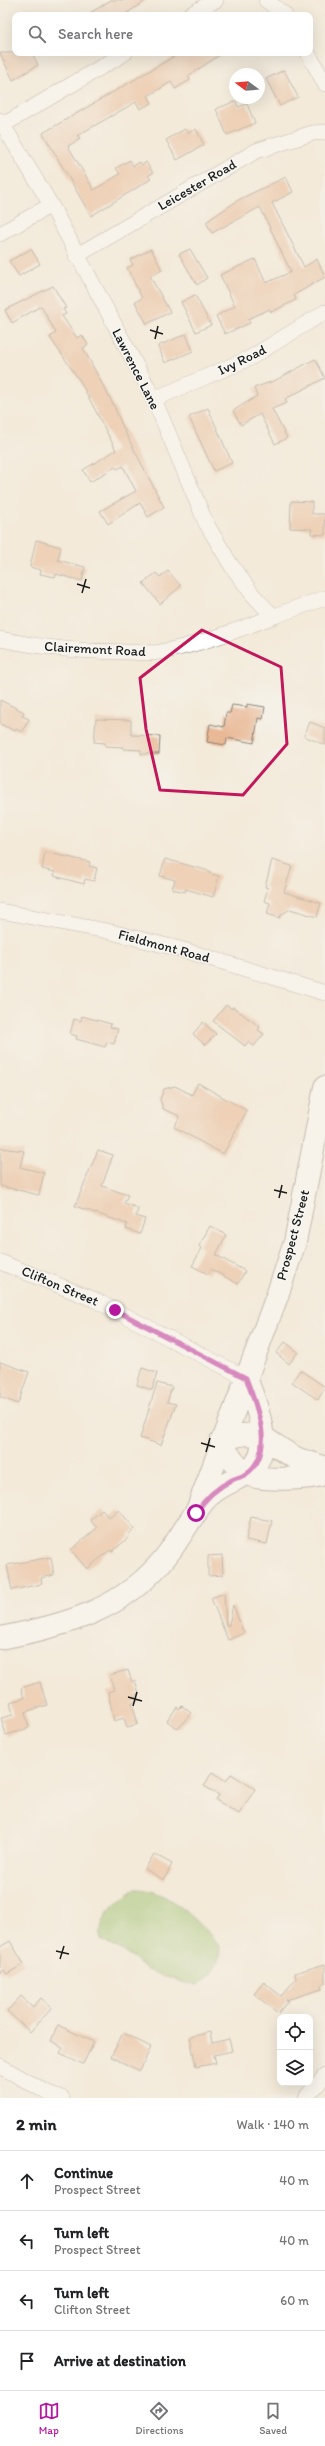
<!DOCTYPE html>
<html lang="en">
<head>
<meta charset="utf-8">
<style>
	body { margin:0; font-family:Itim,sans-serif; background:#f2f2f2; color:#202124 }
	.controls { position:absolute; right:12px; bottom:12px; display:grid; overflow:hidden; border-radius:8px; box-shadow:0 4px 16px #0002 }
	.controls button { width:36px; height:36px; display:grid; place-items:center; padding:0; border:0; border-bottom:1px solid #e0e0e0; background:#fff; color:#202124; font:20px sans-serif }
	.compass { position:absolute; left:229px; top:68px; width:36px; height:36px; border-radius:50%; background:#fff; box-shadow:0 4px 16px #0002; rotate:286deg }
	.stop { position:absolute; width:12px; height:12px; margin:-9px; border:3px solid #b5179e; border-radius:50%; background:#fff }
	.stop.end { background:#b5179e; border-color:#fff; box-shadow:0 1px 4px #0008 }
	.list { margin:0; padding:0; list-style:none }
	h2 { display:flex; justify-content:space-between; align-items:center; height:52px; margin:0; padding:0 16px; font-size:17px }
	h2 small { font-size:13px; font-weight:400; color:#757577 }
	.list li { display:grid; grid-template-columns:26px 1fr auto; gap:12px; align-items:center; box-sizing:border-box; height:60px; padding:0 16px; border-top:1px solid #e0e0e0 }
	.list b { display:block; font-size:15px; white-space:nowrap }
	.list p { margin:0; font-size:13px; white-space:nowrap; color:#757577 }
	.list em { font-size:13px; font-style:normal; color:#757577 }
	.icon { flex:none; width:22px; height:22px; fill:none; stroke:currentColor; stroke-width:2; stroke-linecap:round; stroke-linejoin:round }
	.map { position:relative; flex:none; width:325px; height:2098px; overflow:hidden }
	.search { position:absolute; background:#fff; box-shadow:0 4px 16px #0002; left:12px; right:12px; top:12px; height:44px; display:flex; align-items:center; gap:10px; box-sizing:border-box; padding:0 14px; border-radius:8px; color:#757577; font-size:15px }
	.sheet { height:292px; background:#fff }
	nav { display:flex; justify-content:space-around; align-items:center; box-sizing:border-box; height:56px; border-top:1px solid #e0e0e0; background:#fff; font-size:11px; color:#757577 }
	nav a { display:grid; justify-items:center; gap:2px }
	nav .on { color:#b5179e }
	.map>svg:first-child { display:block }
	.green { fill:#9ac26e; stroke:#5b6f45 }
	.building { fill:#e8b48f }
	.lines { fill:none; stroke-linecap:round; stroke-linejoin:round }
	.street-casing { stroke:#88837a; stroke-width:16 }
	.secondary-casing { stroke:#88837a; stroke-width:24 }
	.street { stroke:#fff; stroke-width:15 }
	.secondary { stroke:#fff; stroke-width:22 }
	.route { stroke:#b5179e; stroke-width:5 }
	.marked { fill:none; stroke:#c2185b; stroke-width:3; stroke-linejoin:round }
	.ticks { fill:none; stroke:#1c1c1c; stroke-width:1.5 }
	.labels { text-anchor:middle; dominant-baseline:central; stroke-width:3; stroke-linejoin:round; paint-order:stroke }
	.street-label { font-size:14px; fill:#1c1c1c; stroke:#f6f6f2 }
</style>
</head>
<body>
<div class="map">
<svg width="325" height="2098" viewBox="0 0 325 2098">
	<rect width="100%" height="100%" fill="#f6f6f2"/>
	<filter id="ink" filterUnits="userSpaceOnUse"><feTurbulence type="fractalNoise" baseFrequency=".025" numOctaves="2"/><feDisplacementMap in="SourceGraphic" scale="8" xChannelSelector="R" yChannelSelector="G"/><feConvolveMatrix kernelMatrix="1 2 1 2 8 2 1 2 1" color-interpolation-filters="sRGB"/></filter>
	<filter id="wash" filterUnits="userSpaceOnUse"><feTurbulence type="fractalNoise" baseFrequency=".012" numOctaves="4" result="noise"/><feDisplacementMap in="SourceGraphic" scale="16" xChannelSelector="R" yChannelSelector="G"/><feGaussianBlur stdDeviation="0.9" result="paint"/><feColorMatrix in="noise" values="0 0 0 0 0 0 0 0 0 0 0 0 0 0 0 0 0 1.4 0 .05"/><feComposite in="paint" operator="in"/></filter>
	<g filter="url(#wash)">
		<rect width="100%" height="100%" fill="#f3ead9"/>
		<!-- green -->
		<path class="green" d="M136,1889c33,0 64,34 84,57 0,18 -7,28 -22,39l-11,-1 -40,-14 -23,-19 -23,-11c-4,-24 18,-40 35,-51z"/>
		<g id="blocks">
			<!-- building -->
			<path class="building" d="M111,0h36l-23,15h-37z
				M0,53h32l6,12 -25,15z
				M180,53h43l-35,23 2,4 -15,9 -4,-7 -23,14 4,7 -12,6 -4,-7 -58,33 2,4 -12,7 26,44 26,-16 -4,-6 14,-8 3,6 7,-4 2,3 4,-3 7,11 -5,3 3,3 -60,37 -48,-83z
				M284,70l14,27 -18,9 -14,-27z
				M236,101l2,6 9,-3 8,19 -28,12 -11,-26z
				M185,129l3,4 8,-4 8,16 -27,15 -11,-20z
				M286,177l7,15 -21,11 32,64 13,-8 8,18 -31,18 2,5 -25,12 -1,-3 -22,10 2,4 -25,11 -9,-18 19,-10 -15,-31 35,-16 11,24 25,-11 -31,-65 -48,26 -6,-11 34,-23z
				M31,249l9,15 -21,12 -10,-15z
				M151,249l11,21 -12,6 20,36 -23,12 -12,-22 7,-4 -15,-30 6,-3 -3,-5z
				M190,249l17,29 -10,7 -18,-31z
				M53,286l13,22 -3,1 3,5 -4,2 15,22 5,-3 6,10 -5,3 30,56 12,28 39,75 -16,10 -8,-14 -32,21 -8,-13 36,-20 -13,-25 -6,3 -2,-2 -25,15 -7,-12 33,-20 -36,-69 -29,-42 -1,-2 6,-4 -15,-27 -29,17 -7,-13z
				M195,295l16,30 -15,7 -15,-30z
				M186,334l7,17 -28,12 -7,-17z
				M315,359l10,19 -40,21 2,4 -15,6 15,29 -12,6 -15,-30 -19,11 -8,-14 24,-15 -3,-8 22,-8z
				M208,408l24,55 -18,8 -25,-54z
				M291,501l21,1v12h13v21l-14,-1 1,-5 -22,-1z
				M36,540l25,7 -3,13 27,7 -3,14 -26,-7 -1,3 -15,-3 1,-4 -11,-3z
				M168,571l13,15 -21,18 -17,-21 13,-10 4,4z
				M0,700l24,12 -2,4 7,3 -7,13 -6,-3 -1,2 -15,-7z
				M247,704l18,3 -2,12 -5,-1 -4,25 -27,-5 -1,7 -19,-3 3,-18 14,3 2,-14h4l2,-8 15,2z
				M96,719l35,1v15l29,1 -1,18h-18v-4l-18,-1v-2l-18,-1v-3l-11,-1z
				M310,722l15,6v17l-21,-9z
				M45,852l45,10 -1,4 8,2 -3,13 -9,-2 -1,5 -30,-8 1,-4 -13,-3z
				M165,859l44,12v2l10,3 -6,21 -27,-8 -1,3 -13,-3 3,-9 -15,-4z
				M272,860l20,6 -8,26 37,11 -4,14 -27,-8 -9,6 -1,3 -13,-4 3,-11 -6,-2 4,-13 -3,-1z
				M226,1005l6,4 1,-2 27,20 -2,3 6,4 -10,12 -6,-4 -3,4 -32,-25z
				M82,1016l29,8 -1,3 8,2 -4,15 -7,-2 -2,5 -29,-8 1,-3 -7,-2 4,-15 7,2z
				M203,1022l13,12 -11,11 -12,-11z
				M198,1083l49,28 -24,43 -49,-27 6,-11 -17,-7 -3,-10 4,-10 11,-3 17,9z
				M0,1148l24,3 -4,16 24,6 -5,22 -39,-9z
				M98,1150l15,5 -11,31 26,9 -4,8 14,5 -2,8 9,3 -5,15 -14,-5 1,-5 -52,-18z
				M210,1226l16,9 -10,20 29,16 -7,13 -27,-15 -3,5 -16,-8 10,-18 -3,-2z
				M285,1342l13,10 -9,12 -13,-11z
				M0,1362l29,10 -11,32 -18,-7z
				M142,1368l15,5 -5,17 -15,-5z
				M300,1370l25,17 -7,13 -26,-18z
				M157,1383l15,4 -5,15 9,2 -15,41 -21,-7z
				M102,1510l7,8 10,-8 16,19 -7,6 1,2 -17,15 -2,-2 -23,19 -16,-19 26,-22 -7,-8z
				M251,1517l21,4 -5,23 -21,-4z
				M222,1555l1,20 -15,1v-20z
				M51,1557l3,18 -13,3 1,6 -30,6 -5,-25z
				M224,1593l2,32h3l4,-20 11,28 -16,7 -17,-42z
				M128,1670l4,12 3,-2 4,13 -3,1 2,7 -6,2 6,21 -11,3 -3,-9 -10,3 -6,-29 6,-2 -4,-15z
				M40,1682l7,23 -22,7 4,16 -23,7 -5,-17 12,-3 -3,-13 14,-4 -3,-10z
				M182,1706l9,7 -13,16 -11,-8 10,-14 2,2z
				M212,1772l14,9 5,-7 24,15 -16,25 -23,-14 3,-5 -15,-9z
				M154,1854l18,10 -8,16 -19,-11z
				M10,1941l14,23 -17,10 -3,-4 -4,3v-26z
				M325,1964v19l-4,2 1,4 -36,11 2,1 -10,12 -24,-19 10,-12 17,14 15,-17 -1,-6z
				M21,1996l12,11 8,-9 11,10 -22,24 -23,-21z
				M58,2025l36,17 -11,22 -23,-11 3,-6 -12,-6z
				M210,2032l2,11 17,-4 3,12 -18,4 2,8 -20,4 -6,-30z
				M123,2033l28,14 -11,24 -29,-14z"/>
		</g>
	</g>
	<g filter="url(#ink)">
		<use href="#blocks" fill-opacity="0" stroke="#88837a" stroke-width="1"/>
		<g class="lines">
			<!-- street casing -->
			<g class="street-casing">
				<path id="street" d="M266,0l19,15
					M189,15l27,-15
					M308,53l17,31
					M0,120l51,85 103,194 52,124 25,42 22,30 19,20
					M3,125l122,-72
					M0,234l51,-29
					M76,256l180,-105 57,-18 12,-1
					M154,399l96,-41 75,-46
					M0,639c42,9 84,13 127,13 11,0 23,2 33,0 58,-11 110,-36 165,-54
					M0,911l107,20 73,18 145,44
					M0,1262l93,37 153,79
					M0,2066l48,27 14,5
					M305,2098l20,-22"/>
			</g>
			<!-- secondary casing -->
			<g class="secondary-casing">
				<path id="secondary" d="M221,1441c6,12 13,24 24,32 14,9 64,6 80,1
					M221,1441c41,-17 44,2 77,18 9,3 18,5 27,9
					M196,1513l81,-217 18,-54 30,-155
					M0,1638c64,-12 125,-28 167,-83 13,-17 23,-36 36,-53 11,-14 28,-19 42,-28 33,-20 11,-70 1,-96"/>
			</g>
			<!-- street -->
			<use href="#street" class="street"/>
			<!-- secondary -->
			<use href="#secondary" class="secondary"/>
		</g>
	</g>
	<g class="lines" filter="url(#ink)">
		<!-- route -->
		<path class="route" d="M115,1310l131,68c10,27 31,74 0,96 -4,3 -10,4 -14,6 -16,8 -27,18 -36,33"/>
	</g>
	<!-- marked area -->
	<path d="M0 0H325V2098H0ZM202,630l79,37 6,77 -44,51 -83,-5 -14,-61 -6,-51z" fill="#f3ead9" fill-opacity=".55" fill-rule="evenodd"/>
	<path class="marked" d="M202,630l79,37 6,77 -44,51 -83,-5 -14,-61 -6,-51z"/>
	<!-- ticks -->
	<path class="ticks" d="M150,330l13,4M155,339l3,-13M77,584l13,4M82,593l4,-14M274,1190l13,3M279,1198l3,-13M201,1443l14,4M206,1452l4,-14M128,1697l14,4M133,1706l4,-14M56,1951l13,3M60,1959l4,-13"/>
	<g class="labels">
		<!-- street labels -->
		<g class="street-label">
			<text transform="translate(197 185) rotate(-30)">Leicester Road</text>
			<text transform="translate(242 360) rotate(-26)">Ivy Road</text>
			<text transform="translate(136 369) rotate(63)">Lawrence Lane</text>
			<text transform="translate(95 649) rotate(3)">Clairemont Road</text>
			<text transform="translate(164 946) rotate(15)">Fieldmont Road</text>
			<text transform="translate(293 1235) rotate(-75)">Prospect Street</text>
			<text transform="translate(60 1286) rotate(23)">Clifton Street</text>
		</g>
	</g>
</svg>
<div class="controls">
<button><svg class="icon" aria-label="locate" viewBox="0 0 24 24"><circle cx="12" cy="12" r="6"/><path d="M12 2v4M12 18v4M2 12h4M18 12h4"/></svg></button>
<button><svg class="icon" aria-label="layers" viewBox="0 0 24 24"><path d="M12 4l9 5-9 5-9-5zM3 14l9 5 9-5"/></svg></button>
</div>
<svg class="compass" viewBox="-18 -18 36 36"><path d="M0-13l5 13h-10z" fill="#e53935"/><path d="M0 13l5-13h-10z" fill="#757577"/></svg>
<div class="stop" style="left:196px;top:1513px"></div>
<div class="stop end" style="left:115px;top:1310px"></div>
<div class="search"><svg class="icon" aria-label="search" viewBox="0 0 24 24"><circle cx="10" cy="10" r="6"/><path d="M15 15l6 6"/></svg>Search here</div>
</div>
<section class="sheet">
<h2>2 min<small>Walk · 140 m</small></h2>
<ul class="list">
<li><svg class="icon" aria-label="ahead" viewBox="0 0 24 24"><path d="M12 20V5M6 11l6-6 6 6"/></svg><div><b>Continue</b><p>Prospect Street</p></div><em>40 m</em></li>
<li><svg class="icon" aria-label="left" viewBox="0 0 24 24"><path d="M17 20v-9H6M10 6l-5 5 5 5"/></svg><div><b>Turn left</b><p>Prospect Street</p></div><em>40 m</em></li>
<li><svg class="icon" aria-label="left" viewBox="0 0 24 24"><path d="M17 20v-9H6M10 6l-5 5 5 5"/></svg><div><b>Turn left</b><p>Clifton Street</p></div><em>60 m</em></li>
<li><svg class="icon" aria-label="arrive" viewBox="0 0 24 24"><path d="M6 21V4h12l-3 4 3 4H6"/></svg><div><b>Arrive at destination</b></div></li>
</ul>
</section>
<nav>
<a class="on"><svg class="icon" aria-label="map" viewBox="0 0 24 24"><path d="M3 6l6-2 6 2 6-2v14l-6 2-6-2-6 2zM9 4v14M15 6v14"/></svg>Map</a>
<a><svg class="icon" aria-label="directions" viewBox="0 0 24 24"><path d="M12 3l9 9-9 9-9-9zM9 14v-3h6M13 9l2 2-2 2"/></svg>Directions</a>
<a><svg class="icon" aria-label="saved" viewBox="0 0 24 24"><path d="M7 4h10v16l-5-4-5 4z"/></svg>Saved</a>
</nav>
</body>
</html>
